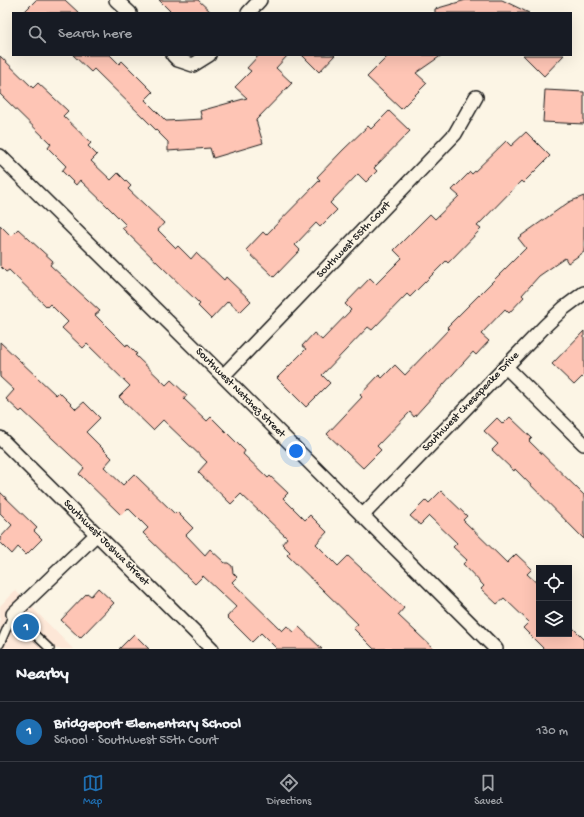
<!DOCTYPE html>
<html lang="en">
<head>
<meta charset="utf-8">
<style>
	body { margin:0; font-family:"Gochi Hand",sans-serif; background:#20242c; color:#f1f3f6 }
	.controls { position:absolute; right:12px; bottom:12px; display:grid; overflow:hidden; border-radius:0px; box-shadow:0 4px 16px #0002 }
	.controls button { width:36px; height:36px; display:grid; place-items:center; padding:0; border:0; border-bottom:1px solid #363941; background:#171b24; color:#f1f3f6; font:20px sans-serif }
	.you { position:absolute; left:296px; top:451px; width:14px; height:14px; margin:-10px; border:3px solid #fff; border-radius:50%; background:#1a73e8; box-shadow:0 0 0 6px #1a73e833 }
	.badge { display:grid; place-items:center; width:26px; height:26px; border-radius:50%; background:#1f6fb2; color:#fff; font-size:13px; font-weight:700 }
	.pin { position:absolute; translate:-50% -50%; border:2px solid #fff; box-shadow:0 1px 4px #0006 }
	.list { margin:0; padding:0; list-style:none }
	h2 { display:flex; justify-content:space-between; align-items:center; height:52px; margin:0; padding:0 16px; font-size:17px }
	h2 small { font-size:13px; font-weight:400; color:#9ea1a6 }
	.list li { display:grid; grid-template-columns:26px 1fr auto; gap:12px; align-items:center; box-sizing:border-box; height:60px; padding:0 16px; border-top:1px solid #363941 }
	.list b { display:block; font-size:15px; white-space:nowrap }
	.list p { margin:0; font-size:13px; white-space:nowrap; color:#9ea1a6 }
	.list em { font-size:13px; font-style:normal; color:#9ea1a6 }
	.icon { flex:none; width:22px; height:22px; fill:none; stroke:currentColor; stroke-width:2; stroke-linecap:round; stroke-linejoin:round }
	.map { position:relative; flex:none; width:584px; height:649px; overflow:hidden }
	.search { position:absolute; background:#171b24; box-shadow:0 4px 16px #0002; left:12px; right:12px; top:12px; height:44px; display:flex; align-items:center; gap:10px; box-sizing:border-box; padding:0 14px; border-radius:0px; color:#9ea1a6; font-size:15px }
	.sheet { height:112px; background:#171b24 }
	nav { display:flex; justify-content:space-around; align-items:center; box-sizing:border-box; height:56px; border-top:1px solid #363941; background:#171b24; font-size:11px; color:#9ea1a6 }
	nav a { display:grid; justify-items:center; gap:2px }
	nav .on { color:#1f6fb2 }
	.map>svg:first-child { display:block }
	.built { fill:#fde7d7 }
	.building { fill:#fec5b5; stroke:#1c1c1c }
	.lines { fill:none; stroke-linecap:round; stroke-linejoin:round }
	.lane-casing { stroke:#1c1c1c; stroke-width:10 }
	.street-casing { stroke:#1c1c1c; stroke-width:16 }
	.lane { stroke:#fcf5e5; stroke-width:7 }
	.street { stroke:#fcf5e5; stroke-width:13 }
	.labels { text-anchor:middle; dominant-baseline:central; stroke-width:3.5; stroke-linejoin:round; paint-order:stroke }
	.street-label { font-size:11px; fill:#1c1c1c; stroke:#fcf5e5 }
</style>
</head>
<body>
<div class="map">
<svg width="584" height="649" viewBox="0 0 584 649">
	<rect width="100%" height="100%" fill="#fcf5e5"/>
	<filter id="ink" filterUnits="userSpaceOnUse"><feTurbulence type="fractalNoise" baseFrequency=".025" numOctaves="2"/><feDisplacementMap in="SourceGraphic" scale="8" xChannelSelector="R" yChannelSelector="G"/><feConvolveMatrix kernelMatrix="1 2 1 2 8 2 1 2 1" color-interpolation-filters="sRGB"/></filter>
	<g filter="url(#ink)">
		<!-- built -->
		<path class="built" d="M15,590l58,59h-73v-43z"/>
		<!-- building -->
		<path class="building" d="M36,0h29l14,13h-56z
			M159,0h39l14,13h-40z
			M466,0h36l27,13h-94v-4z
			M73,55h37l9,9 3,-3 31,31 -8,8 21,21 36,-2 -2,-8 47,-13 -12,-11 16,-16 -4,-3 12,-13h29l-12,13 16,15 -36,37 7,23 -50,15 -3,-10 -42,3v-9l-22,-22 -52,-51 -3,3z
			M302,55h33l-16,17z
			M389,55h53l-26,18 11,10 -26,26 -34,-32z
			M523,55h41l-20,21z
			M0,56l33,32 5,-5 30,28 -5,5 28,27 -3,3 9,9 -6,6 20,19 7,-7 13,13 -3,3 36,34 -6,7 18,18 2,-2 13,13 5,-6 28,27 2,-3 25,24 -11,11 -12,-11 -17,18 -13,-13 2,-2 -78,-76 4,-3 -19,-19 -27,-26 -4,5 -14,-14 4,-5 -18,-18 3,-4 -51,-50z
			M545,90l39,2v32l-41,-2z
			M389,111l21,20 -36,37 3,3 -11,11 -8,-8 -28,29 7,7 -17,17 -4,-4 -21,22 5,5 -26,27 -28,-27 17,-18 3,3 54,-55 -3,-3 26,-27 25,-24 3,3z
			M526,132l24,24 -27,27 -2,-2 -44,45 4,3 -33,34 -2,-2 -36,36 -3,-3 -35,36 -4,-3 -46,48 8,8 -24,24 -29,-29 29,-29 -4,-3 12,-13 8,7 29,-30 -6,-6 25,-26 6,6 26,-26 -8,-8 36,-36 5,5 24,-23 -7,-6 18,-18 2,2 34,-33 5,5z
			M584,196v56l-16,11 -3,-5 -26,18 -17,19 2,2 -15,16 -4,-4 -24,25 8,7 -13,14 -3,-3 -59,65 -4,-5 -33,34 4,4 -18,18 -36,-34 35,-37 -2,-2 19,-20 3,3 13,-13 10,10 44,-46 -2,-2 79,-79 -8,-10 51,-36z
			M0,225l11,11 7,-7 35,32 -3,4 50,46 -5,4 31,31 1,-2 10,10 -2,1 31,30 5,-5 16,15 -3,4 23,22 4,-4 34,34 -2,3 25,24 2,-2 18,17 -5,5 22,22 5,-5 17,17 -11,12 22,22 10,-10 56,52 -6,7 36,34h-60l-21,-21 5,-4 -71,-69 3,-3 -8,-8 5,-6 -46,-44 -10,10 -33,-32 9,-10 -44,-42 -10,10 -34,-33 11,-11 -43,-42 -4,4 -21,-20 6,-6 -18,-18 -3,3 -38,-37 -3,2 -6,-6z
			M584,331v44l-10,10 -22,-21z
			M0,342l56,53 3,-3 17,17 8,-7 16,16 -14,14 26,26 -8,9 19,18 11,-11 41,40 2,-2 16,16 -7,7 19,20 5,-6 15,14h3l4,3 1,7 4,4 -5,5 50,49 5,-5 7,6 5,-5 23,22h-45l-16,-16 -9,9 -25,-25 9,-10 -33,-31 -8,8 -52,-51 5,-5 -20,-20 -7,7 -42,-41 5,-6 -62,-58 -2,2 -14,-13 8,-9 -14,-13z
			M510,417l22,21 -3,3 55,54v44l-69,-70 -1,2 -22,-21 6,-6 -14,-13 13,-13 6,6z
			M441,491l26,25 -4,4 44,43 9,-9 16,15 -5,5 12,11v49h30v-10l15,15v10h-40l-21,-21 6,-6 -25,-24 -7,6 -16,-15 3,-3 -21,-22 4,-4 -14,-13 4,-4 -28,-27 -9,9 -10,-9 16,-16 3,3z
			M0,492l37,36 -3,3 8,8 -16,16 -8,-8 -6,7 -12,-12v-4l12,-13 -12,-12z
			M98,588l16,15 -34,35 -19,-18 26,-27 4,3z
			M134,634l15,15h-30z"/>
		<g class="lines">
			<!-- lane casing -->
			<g class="lane-casing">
				<path id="lane" d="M0,644l13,-30 37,35"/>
			</g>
			<!-- street casing -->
			<g class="street-casing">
				<path id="street" d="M116,0l14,13
					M248,13l12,-13
					M173,55l5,5 15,5 16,-10
					M0,156l223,220 273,273
					M506,367l78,77
					M223,376l232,-242 21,-37
					M0,438l212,211
					M362,516l183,-190 19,-18 20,-15
					M13,614l84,-80"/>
			</g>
			<!-- lane -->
			<use href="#lane" class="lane"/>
			<!-- street -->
			<use href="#street" class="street"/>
		</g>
	</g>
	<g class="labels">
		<!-- street labels -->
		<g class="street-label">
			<text transform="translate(354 240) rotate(-46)">Southwest 55th Court</text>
			<text transform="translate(240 393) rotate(45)">Southwest Natchez Street</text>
			<text transform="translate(471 402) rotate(-46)">Southwest Chesapeake Drive</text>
			<text transform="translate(106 543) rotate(45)">Southwest Joshua Street</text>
		</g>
	</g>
</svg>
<div class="controls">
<button><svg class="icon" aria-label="locate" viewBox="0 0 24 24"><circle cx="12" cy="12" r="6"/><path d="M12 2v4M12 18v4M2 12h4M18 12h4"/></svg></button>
<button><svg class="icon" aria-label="layers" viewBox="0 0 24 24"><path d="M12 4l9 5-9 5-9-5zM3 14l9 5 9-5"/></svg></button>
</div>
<div class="you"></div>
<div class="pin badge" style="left:26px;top:627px">1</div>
<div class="search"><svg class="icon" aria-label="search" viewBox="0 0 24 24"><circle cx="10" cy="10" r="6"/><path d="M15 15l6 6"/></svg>Search here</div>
</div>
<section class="sheet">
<h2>Nearby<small></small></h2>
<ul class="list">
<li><span class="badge">1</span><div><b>Bridgeport Elementary School</b><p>School · Southwest 55th Court</p></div><em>130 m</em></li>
</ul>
</section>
<nav>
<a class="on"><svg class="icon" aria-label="map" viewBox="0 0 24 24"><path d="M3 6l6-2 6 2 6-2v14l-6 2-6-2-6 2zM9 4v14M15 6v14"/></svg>Map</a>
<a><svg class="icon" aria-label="directions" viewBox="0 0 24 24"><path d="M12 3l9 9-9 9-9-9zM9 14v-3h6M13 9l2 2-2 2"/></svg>Directions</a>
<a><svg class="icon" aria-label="saved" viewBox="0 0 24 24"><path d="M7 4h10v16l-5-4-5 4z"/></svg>Saved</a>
</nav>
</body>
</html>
